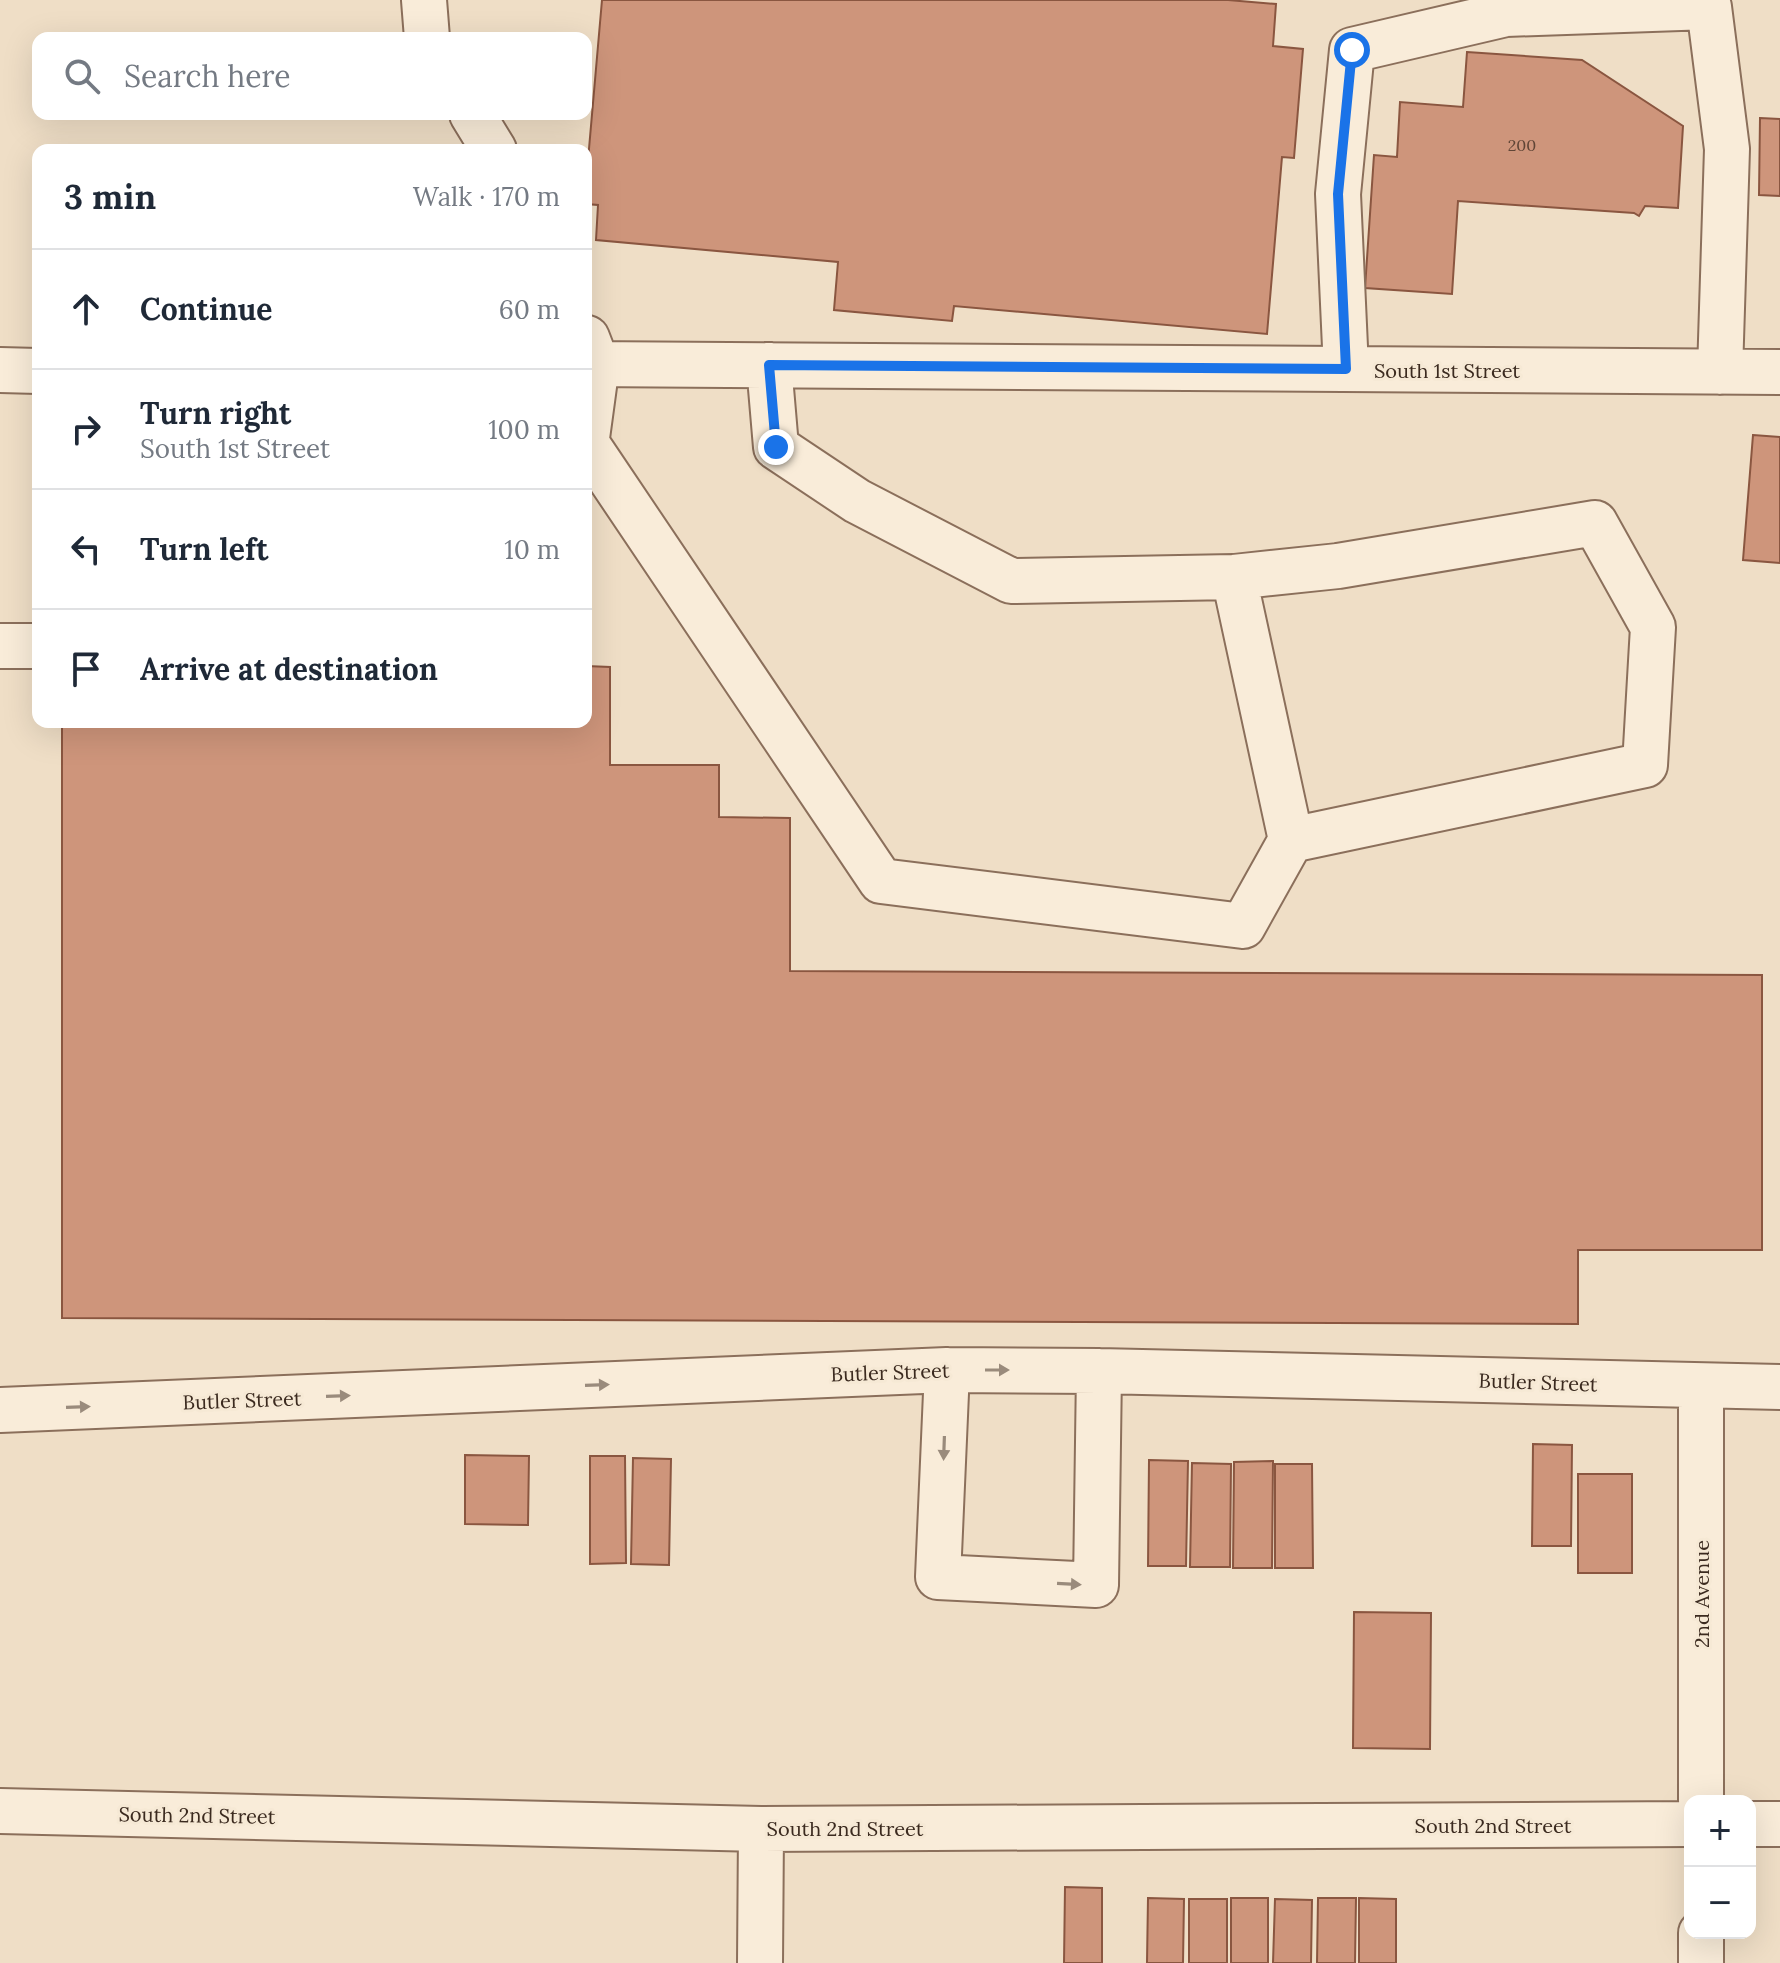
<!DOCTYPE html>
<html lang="en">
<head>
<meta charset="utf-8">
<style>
	body { margin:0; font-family:Lora,serif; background:#f6f6f7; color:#1f2937 }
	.controls { position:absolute; right:24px; bottom:24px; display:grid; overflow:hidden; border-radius:16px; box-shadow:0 8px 32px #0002 }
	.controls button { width:72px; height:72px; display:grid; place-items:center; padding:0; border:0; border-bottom:2px solid #e0e1e3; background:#fff; color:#1f2937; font:40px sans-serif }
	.stop { position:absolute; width:24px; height:24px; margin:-18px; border:6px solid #1a73e8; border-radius:50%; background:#fff }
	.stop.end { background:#1a73e8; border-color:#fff; box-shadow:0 2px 8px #0008 }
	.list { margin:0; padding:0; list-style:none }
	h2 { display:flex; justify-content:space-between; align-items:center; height:104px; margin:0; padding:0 32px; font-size:34px }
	h2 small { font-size:26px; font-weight:400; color:#747a83 }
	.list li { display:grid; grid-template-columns:52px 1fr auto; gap:24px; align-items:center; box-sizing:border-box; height:120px; padding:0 32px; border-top:2px solid #e0e1e3 }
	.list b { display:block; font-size:30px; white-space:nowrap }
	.list p { margin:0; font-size:26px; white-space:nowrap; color:#747a83 }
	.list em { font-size:26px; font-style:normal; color:#747a83 }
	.icon { flex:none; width:44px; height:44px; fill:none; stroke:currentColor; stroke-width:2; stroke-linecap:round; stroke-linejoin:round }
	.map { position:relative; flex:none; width:1780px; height:1963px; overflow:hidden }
	.search { position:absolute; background:#fff; box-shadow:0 8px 32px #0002; left:32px; top:32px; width:560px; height:88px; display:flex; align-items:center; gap:20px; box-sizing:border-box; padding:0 28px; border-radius:16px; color:#747a83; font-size:30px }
	.panel { position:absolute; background:#fff; box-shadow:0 8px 32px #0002; left:32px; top:144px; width:560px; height:584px; border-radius:16px }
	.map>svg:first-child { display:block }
	.building { fill:#ce957b; stroke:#8a5640; stroke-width:2 }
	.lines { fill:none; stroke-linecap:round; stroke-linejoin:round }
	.minor-casing { stroke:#8b6f5b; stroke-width:48 }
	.minor { stroke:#f9ecd9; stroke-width:44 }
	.oneway { fill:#9a8b7c }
	.route { stroke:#1a73e8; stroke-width:10 }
	.labels { text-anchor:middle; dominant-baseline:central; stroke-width:6; stroke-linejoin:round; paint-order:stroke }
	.number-label { font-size:16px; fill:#604536 }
	.street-label { font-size:20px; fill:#3b2a1f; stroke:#f6e9d5 }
</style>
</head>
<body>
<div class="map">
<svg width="1780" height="1963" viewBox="0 0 1780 1963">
	<rect width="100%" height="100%" fill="#efdec6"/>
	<!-- building -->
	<path class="building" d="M602,0h626l48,4 -3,42 30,3 -9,109 -12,-1 -15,177 -313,-28 -2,15 -118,-11 4,-48 -242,-22 2,-35 -12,-1v-21z
		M1467,52l115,8 101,66 -5,82 -33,-2 -6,10 -5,-3 -176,-12 -6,93 -87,-6 9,-133 23,2 3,-55 63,5z
		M1760,118l20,1v77l-21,-1z
		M1753,435l27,2v126l-37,-3z
		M586,666l24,1v98h109v52l71,1v153l972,4v275h-184v74l-1516,-6v-596h524z
		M1533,1444l39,1 -1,101h-39z
		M465,1455l64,1 -1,69 -63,-1z
		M590,1456h35l1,107 -36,1z
		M633,1458l38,1 -2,106 -38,-1z
		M1149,1460l39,1 -2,105h-38z
		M1273,1461l-1,107h-39l1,-106z
		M1192,1463l39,1 -1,103h-40z
		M1275,1464h37l1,104h-38z
		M1578,1474h54v99h-54z
		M1354,1612l77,1 -1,136 -77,-1z
		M1065,1887l37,1v75h-38z
		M1148,1898l36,1 -1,64h-36z
		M1231,1898h37v65h-37z
		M1318,1898h38l-1,65h-38z
		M1359,1898l37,1v64h-37z
		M1189,1899h38v64h-38z
		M1275,1899l37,1 -1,63h-38z"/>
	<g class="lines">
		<!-- minor casing -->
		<g class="minor-casing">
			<path id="minor" d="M424,0l3,38
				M472,114l22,36
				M586,364l1194,8
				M1346,369l-8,-175 14,-144 154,-36 203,-7 18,142 -7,223
				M0,370l38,1
				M587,444l294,437 362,45 48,-86 354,-75 8,-138 -58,-104 -257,43 -104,11 -223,4 -154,-80 -81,-54 -7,-82
				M586,445l11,-81 -10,-26
				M1234,577l57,263
				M0,646h38
				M947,1370l-9,207 158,8 3,-214
				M1701,1386v415
				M0,1410l947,-40 152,1 681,16
				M0,1811l761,18 929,-5
				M1750,1824h30
				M760,1963l1,-134
				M1701,1963v-30"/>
		</g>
		<!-- minor -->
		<use href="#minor" class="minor"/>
	</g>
	<!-- one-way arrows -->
	<defs><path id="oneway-solid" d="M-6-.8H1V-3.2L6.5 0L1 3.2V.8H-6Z" transform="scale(2)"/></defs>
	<g class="oneway">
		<use href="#oneway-solid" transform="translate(997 1370)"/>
		<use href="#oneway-solid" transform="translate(597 1385) rotate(-2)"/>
		<use href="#oneway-solid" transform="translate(338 1396) rotate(-2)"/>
		<use href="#oneway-solid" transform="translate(78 1407) rotate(-2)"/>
		<use href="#oneway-solid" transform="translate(944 1448) rotate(92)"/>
		<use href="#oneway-solid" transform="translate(1069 1584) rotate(3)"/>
	</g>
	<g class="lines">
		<!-- route -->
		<path class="route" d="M776,447l-7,-82 577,4 -8,-175 14,-144"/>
	</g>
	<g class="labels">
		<!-- number labels -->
		<g class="number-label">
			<text x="1522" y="145">200</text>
		</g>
		<!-- street labels -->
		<g class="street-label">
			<text x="1447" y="370">South 1st Street</text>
			<text transform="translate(890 1372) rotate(-2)">Butler Street</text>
			<text transform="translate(1538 1382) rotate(2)">Butler Street</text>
			<text transform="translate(242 1400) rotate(-2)">Butler Street</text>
			<text transform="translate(1701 1594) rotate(-90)">2nd Avenue</text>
			<text transform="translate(197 1815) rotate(1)">South 2nd Street</text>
			<text x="1493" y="1825">South 2nd Street</text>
			<text x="845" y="1828">South 2nd Street</text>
		</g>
	</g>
</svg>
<div class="controls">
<button>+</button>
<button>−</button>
</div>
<div class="stop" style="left:1352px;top:50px"></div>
<div class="stop end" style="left:776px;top:447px"></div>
<div class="search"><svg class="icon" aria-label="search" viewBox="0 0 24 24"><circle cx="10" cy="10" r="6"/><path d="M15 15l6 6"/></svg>Search here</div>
<section class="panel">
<h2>3 min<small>Walk · 170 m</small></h2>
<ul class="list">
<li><svg class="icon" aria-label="ahead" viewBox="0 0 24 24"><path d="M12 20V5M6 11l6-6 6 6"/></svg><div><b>Continue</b></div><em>60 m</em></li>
<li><svg class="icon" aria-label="right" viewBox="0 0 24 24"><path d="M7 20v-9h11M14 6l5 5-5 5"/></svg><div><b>Turn right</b><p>South 1st Street</p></div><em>100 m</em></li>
<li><svg class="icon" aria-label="left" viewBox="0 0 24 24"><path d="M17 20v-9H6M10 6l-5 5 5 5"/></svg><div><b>Turn left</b></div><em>10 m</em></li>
<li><svg class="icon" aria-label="arrive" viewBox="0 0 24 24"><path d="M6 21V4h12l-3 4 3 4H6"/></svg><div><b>Arrive at destination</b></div></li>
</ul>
</section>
</div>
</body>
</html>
